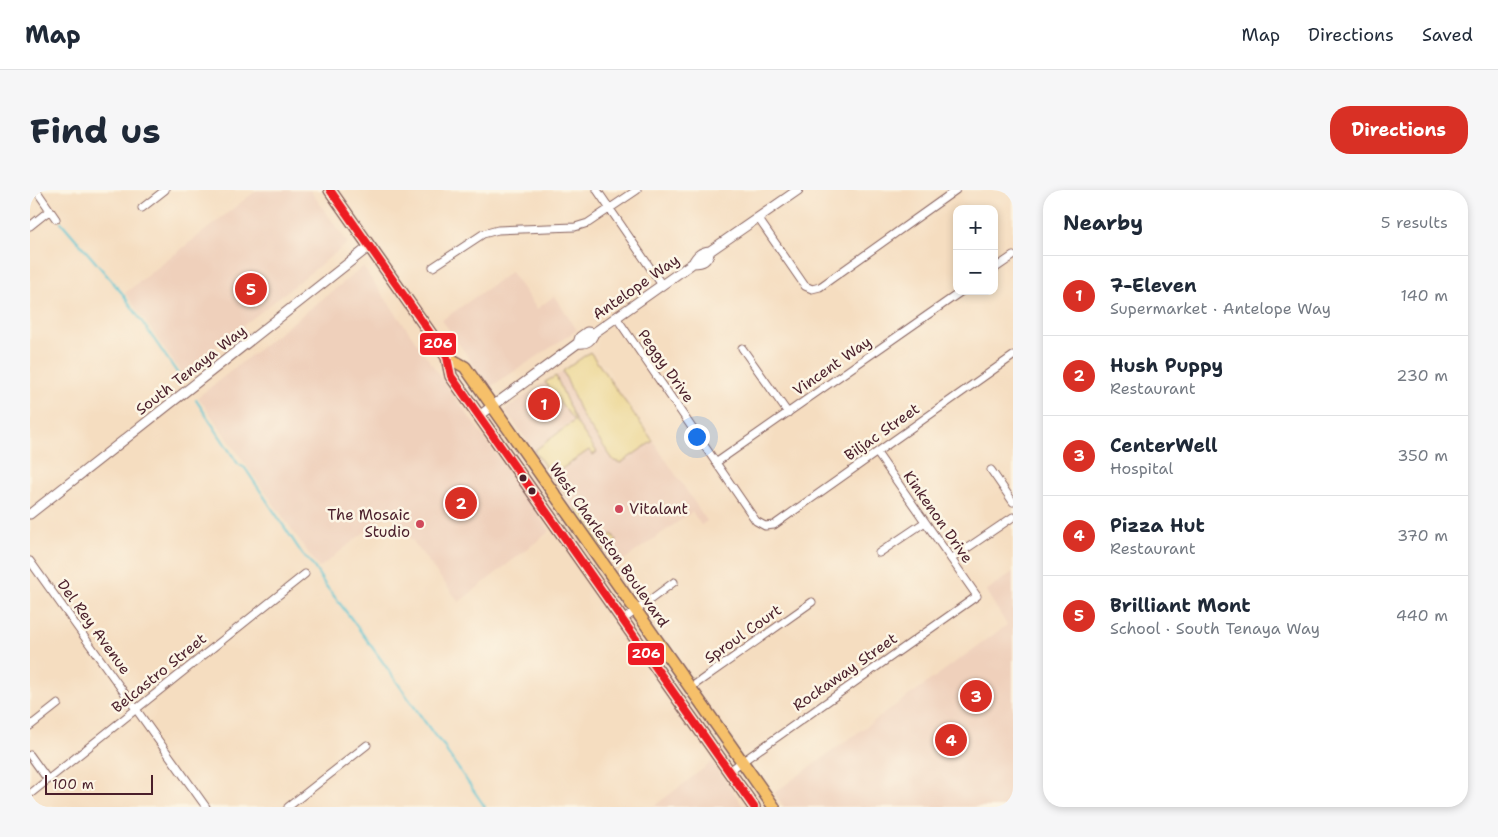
<!DOCTYPE html>
<html lang="en">
<head>
<meta charset="utf-8">
<style>
	body { margin:0; font-family:"Shantell Sans",sans-serif; background:#f6f6f7; color:#1f2937 }
	.controls { position:absolute; right:15px; top:15px; display:grid; overflow:hidden; border-radius:10px; box-shadow:0 2px 8px #0003 }
	.controls button { width:45px; height:45px; display:grid; place-items:center; padding:0; border:0; border-bottom:1px solid #e0e1e3; background:#fff; color:#1f2937; font:25px sans-serif }
	.scale { position:absolute; left:15px; bottom:12px; width:108px; box-sizing:border-box; padding-left:5px; border:2px solid #4a1f2b; border-top:0; font-size:14px; line-height:18px; white-space:nowrap; color:#4a1f2b; -webkit-text-stroke:4px #fcf5e5; paint-order:stroke }
	.you { position:absolute; left:666px; top:246px; width:18px; height:18px; margin:-12px; border:4px solid #fff; border-radius:50%; background:#1a73e8; box-shadow:0 0 0 8px #1a73e833 }
	.badge { display:grid; place-items:center; width:32px; height:32px; border-radius:50%; background:#d93025; color:#fff; font-size:16px; font-weight:700 }
	.pin { position:absolute; translate:-50% -50%; border:2px solid #fff; box-shadow:0 1px 5px #0006 }
	.list { margin:0; padding:0; list-style:none }
	h2 { display:flex; justify-content:space-between; align-items:center; height:65px; margin:0; padding:0 20px; font-size:21px }
	h2 small { font-size:16px; font-weight:400; color:#747a83 }
	.list li { display:grid; grid-template-columns:32px 1fr auto; gap:15px; align-items:center; box-sizing:border-box; height:80px; padding:0 20px; border-top:1px solid #e0e1e3 }
	.list b { display:block; font-size:19px; white-space:nowrap }
	.list p { margin:0; font-size:16px; white-space:nowrap; color:#747a83 }
	.list em { font-size:16px; font-style:normal; color:#747a83 }
	.map { position:relative; flex:none; width:983px; height:617px; overflow:hidden; border-radius:20px }
	header { display:flex; align-items:center; gap:30px; box-sizing:border-box; height:70px; padding:0 25px; background:#fff; border-bottom:1px solid #e0e1e3 }
	header strong { font-size:24px }
	nav { display:flex; gap:28px; margin-inline-start:auto; font-size:18px }
	.intro { display:flex; align-items:center; justify-content:space-between; box-sizing:border-box; height:120px; padding:0 30px }
	h1 { margin:0; font-size:35px }
	.button { padding:12px 22px; border-radius:20px; background:#d93025; color:#fff; font-size:18px; font-weight:700 }
	main { display:flex; gap:30px; padding:0 30px }
	aside { flex:1; background:#fff; border-radius:20px; box-shadow:0 2px 8px #0003 }
	.map>svg:first-child { display:block }
	.built { fill:#efd0bb }
	.sand { fill:#eeda9e; stroke:#9c7c64 }
	.lines { fill:none; stroke-linecap:round; stroke-linejoin:round }
	.stream { stroke:#57c2d1; stroke-width:2 }
	.minor-casing { stroke:#86625f; stroke-width:9 }
	.tertiary-casing { stroke:#86625f; stroke-width:11 }
	.primary-casing { stroke:#86625f; stroke-width:14 }
	.minor { stroke:#fff; stroke-width:7 }
	.tertiary { stroke:#fff; stroke-width:9 }
	.primary { stroke:#f6c06b; stroke-width:11 }
	.bus-1-casing { stroke:#fcf5e5; stroke-width:11 }
	.bus-1 { stroke:#ed1b24; stroke-width:8 }
	.bus-dot { fill:#4a1f2b; stroke:#fcf5e5; stroke-width:2 }
	.poi-dot { fill:#d1495b; stroke:#fcf5e5; stroke-width:2 }
	.labels { text-anchor:middle; dominant-baseline:central; stroke-width:5; stroke-linejoin:round; paint-order:stroke }
	.street-label { font-size:15px; fill:#4a1f2b; stroke:#fcf5e5 }
	.poi-label { font-size:15px; fill:#4a1f2b; stroke:#fcf5e5; text-anchor:start }
	.line-badge { stroke:#fcf5e5; stroke-width:2 }
	.badge-label { font-size:14px; text-anchor:middle; font-weight:bold; fill:#fff }
</style>
</head>
<body>
<header>
<strong>Map</strong>
<nav><a>Map</a><a>Directions</a><a>Saved</a></nav>
</header>
<div class="intro"><h1>Find us</h1><a class="button">Directions</a></div>
<main>
<div class="map">
<svg width="983" height="617" viewBox="0 0 983 617">
	<rect width="100%" height="100%" fill="#fcf5e5"/>
	<filter id="ink" filterUnits="userSpaceOnUse"><feTurbulence type="fractalNoise" baseFrequency=".02" numOctaves="2"/><feDisplacementMap in="SourceGraphic" scale="10" xChannelSelector="R" yChannelSelector="G"/><feConvolveMatrix kernelMatrix="1 2 1 2 8 2 1 2 1" color-interpolation-filters="sRGB"/></filter>
	<filter id="wash" filterUnits="userSpaceOnUse"><feTurbulence type="fractalNoise" baseFrequency=".0096" numOctaves="4" result="noise"/><feDisplacementMap in="SourceGraphic" scale="20" xChannelSelector="R" yChannelSelector="G"/><feGaussianBlur stdDeviation="1.12" result="paint"/><feColorMatrix in="noise" values="0 0 0 0 0 0 0 0 0 0 0 0 0 0 0 0 0 1.4 0 .05"/><feComposite in="paint" operator="in"/></filter>
	<g filter="url(#wash)">
		<rect width="100%" height="100%" fill="#f5ddc0"/>
		<!-- built -->
		<path class="built" d="M227,0h53l38,53 -166,131 -57,-81z
			M333,77l187,264 -91,71 -66,-87 -6,3 -2,-2 -66,52 -121,-171z
			M481,82l26,37 17,-13 23,34 -85,56 -5,-2 -45,-64z
			M533,181l19,45 39,47 32,-22 54,80 -6,4 -9,-13 -77,54 -60,-85 9,-6 -4,-5 29,-20 8,2 -21,-30 -20,-46z
			M515,192l29,39 -40,30 -29,-41z
			M983,382v235h-229l-10,-14 233,-168 -21,-34z
			M682,572l32,45h-91l25,-19z"/>
		<!-- sand -->
		<path class="sand" d="M560,162l63,89 -32,22 -7,-2 -32,-45 -19,-45z
			M526,186l20,46 21,30 -4,3 -4,-5 -29,20 4,5 -5,4 10,14 6,-1 -7,5 -34,-46 40,-30 -29,-39z
			M551,312l5,1 4,9 -4,4 17,24 9,-6 5,7 -13,10 -27,-38 -1,-6z"/>
		<g class="lines">
			<!-- stream -->
			<path class="stream" d="M31,32l61,71 56,81
				M166,210l42,64 7,4 58,87c10,7 16,21 23,31 39,48 73,100 109,150l10,11 2,5 38,55"/>
		</g>
	</g>
	<g filter="url(#ink)">
		<g class="lines">
			<!-- minor casing -->
			<g class="minor-casing">
				<path id="minor" d="M6,0l20,29
					M567,0l65,95
					M112,18l23,-18
					M728,28l47,68 7,3 8,-2 136,-97
					M0,36l20,-16
					M403,77l50,-33 15,-4 77,-3 13,-4 49,-33
					M964,79l19,-13
					M586,127l140,204 9,5 9,-1 239,-169
					M712,158l46,65
					M687,272l245,-171
					M961,280l22,32
					M849,363l46,-31
					M921,369l62,-42
					M0,371l176,246
					M593,430l51,-38
					M660,498l122,-86
					M0,536l28,-22
					M0,565l18,25
					M699,581l248,-175 -100,-143
					M0,604l275,-220
					M258,617l79,-62"/>
			</g>
			<!-- tertiary casing -->
			<g class="tertiary-casing">
				<path id="tertiary" d="M663,73c10,0 14,-2 17,-12
					M548,153c9,1 13,-2 16,-10l99,-70c4,-8 8,-11 17,-12l88,-61
					M449,226l99,-73 2,-6 7,-5 7,1
					M0,324l340,-268"/>
			</g>
			<!-- primary casing -->
			<g class="primary-casing">
				<path id="primary" d="M300,0l117,167 4,19 303,431
					M417,167l18,10 309,440"/>
			</g>
			<!-- minor -->
			<use href="#minor" class="minor"/>
			<!-- tertiary -->
			<use href="#tertiary" class="tertiary"/>
			<!-- primary -->
			<use href="#primary" class="primary"/>
			<!-- bus-1 casing -->
			<g class="bus-1-casing">
				<path id="bus-1" d="M300,0l117,167 4,19 303,431"/>
			</g>
			<!-- bus-1 -->
			<use href="#bus-1" class="bus-1"/>
		</g>
	</g>
	<!-- markers -->
	<g class="bus-dot">
		<circle cx="493" cy="288" r="4.5"/>
		<circle cx="502" cy="301" r="4.5"/>
	</g>
	<g class="poi-dot">
		<circle cx="589" cy="319" r="5"/>
		<circle cx="390" cy="334" r="5"/>
	</g>
	<g class="labels">
		<!-- street labels -->
		<g class="street-label">
			<text transform="translate(606 97) rotate(-35)">Antelope Way</text>
			<text transform="translate(636 176) rotate(55)">Peggy Drive</text>
			<text transform="translate(802 176) rotate(-35)">Vincent Way</text>
			<text transform="translate(161 180) rotate(-38)">South Tenaya Way</text>
			<text transform="translate(852 242) rotate(-35)">Biljac Street</text>
			<text transform="translate(908 327) rotate(55)">Kinkenon Drive</text>
			<text transform="translate(579 355) rotate(55)">West Charleston Boulevard</text>
			<text transform="translate(64 437) rotate(54)">Del Rey Avenue</text>
			<text transform="translate(713 444) rotate(-35)">Sproul Court</text>
			<text transform="translate(815 482) rotate(-35)">Rockaway Street</text>
			<text transform="translate(129 483) rotate(-39)">Belcastro Street</text>
		</g>
		<!-- poi labels -->
		<g class="poi-label">
			<text x="599" y="319">Vitalant</text>
			<text x="380" y="325" text-anchor="end">The Mosaic<tspan x="380" dy="17">Studio</tspan></text>
		</g>
	</g>
	<g class="line-badge">
		<rect x="389" y="142" width="38" height="24" rx="5" fill="#ed1b24"/>
		<rect x="597" y="452" width="38" height="24" rx="5" fill="#ed1b24"/>
	</g>
	<g class="badge-label">
		<text x="408" y="158">206</text>
		<text x="616" y="468">206</text>
	</g>
</svg>
<div class="controls">
<button>+</button>
<button>−</button>
</div>
<div class="scale">100 m</div>
<div class="you"></div>
<div class="pin badge" style="left:514px;top:214px">1</div>
<div class="pin badge" style="left:431px;top:313px">2</div>
<div class="pin badge" style="left:946px;top:506px">3</div>
<div class="pin badge" style="left:921px;top:550px">4</div>
<div class="pin badge" style="left:221px;top:99px">5</div>
</div>
<aside>
<h2>Nearby<small>5 results</small></h2>
<ul class="list">
<li><span class="badge">1</span><div><b>7-Eleven</b><p>Supermarket · Antelope Way</p></div><em>140 m</em></li>
<li><span class="badge">2</span><div><b>Hush Puppy</b><p>Restaurant</p></div><em>230 m</em></li>
<li><span class="badge">3</span><div><b>CenterWell</b><p>Hospital</p></div><em>350 m</em></li>
<li><span class="badge">4</span><div><b>Pizza Hut</b><p>Restaurant</p></div><em>370 m</em></li>
<li><span class="badge">5</span><div><b>Brilliant Mont</b><p>School · South Tenaya Way</p></div><em>440 m</em></li>
</ul>
</aside>
</main>
</body>
</html>
